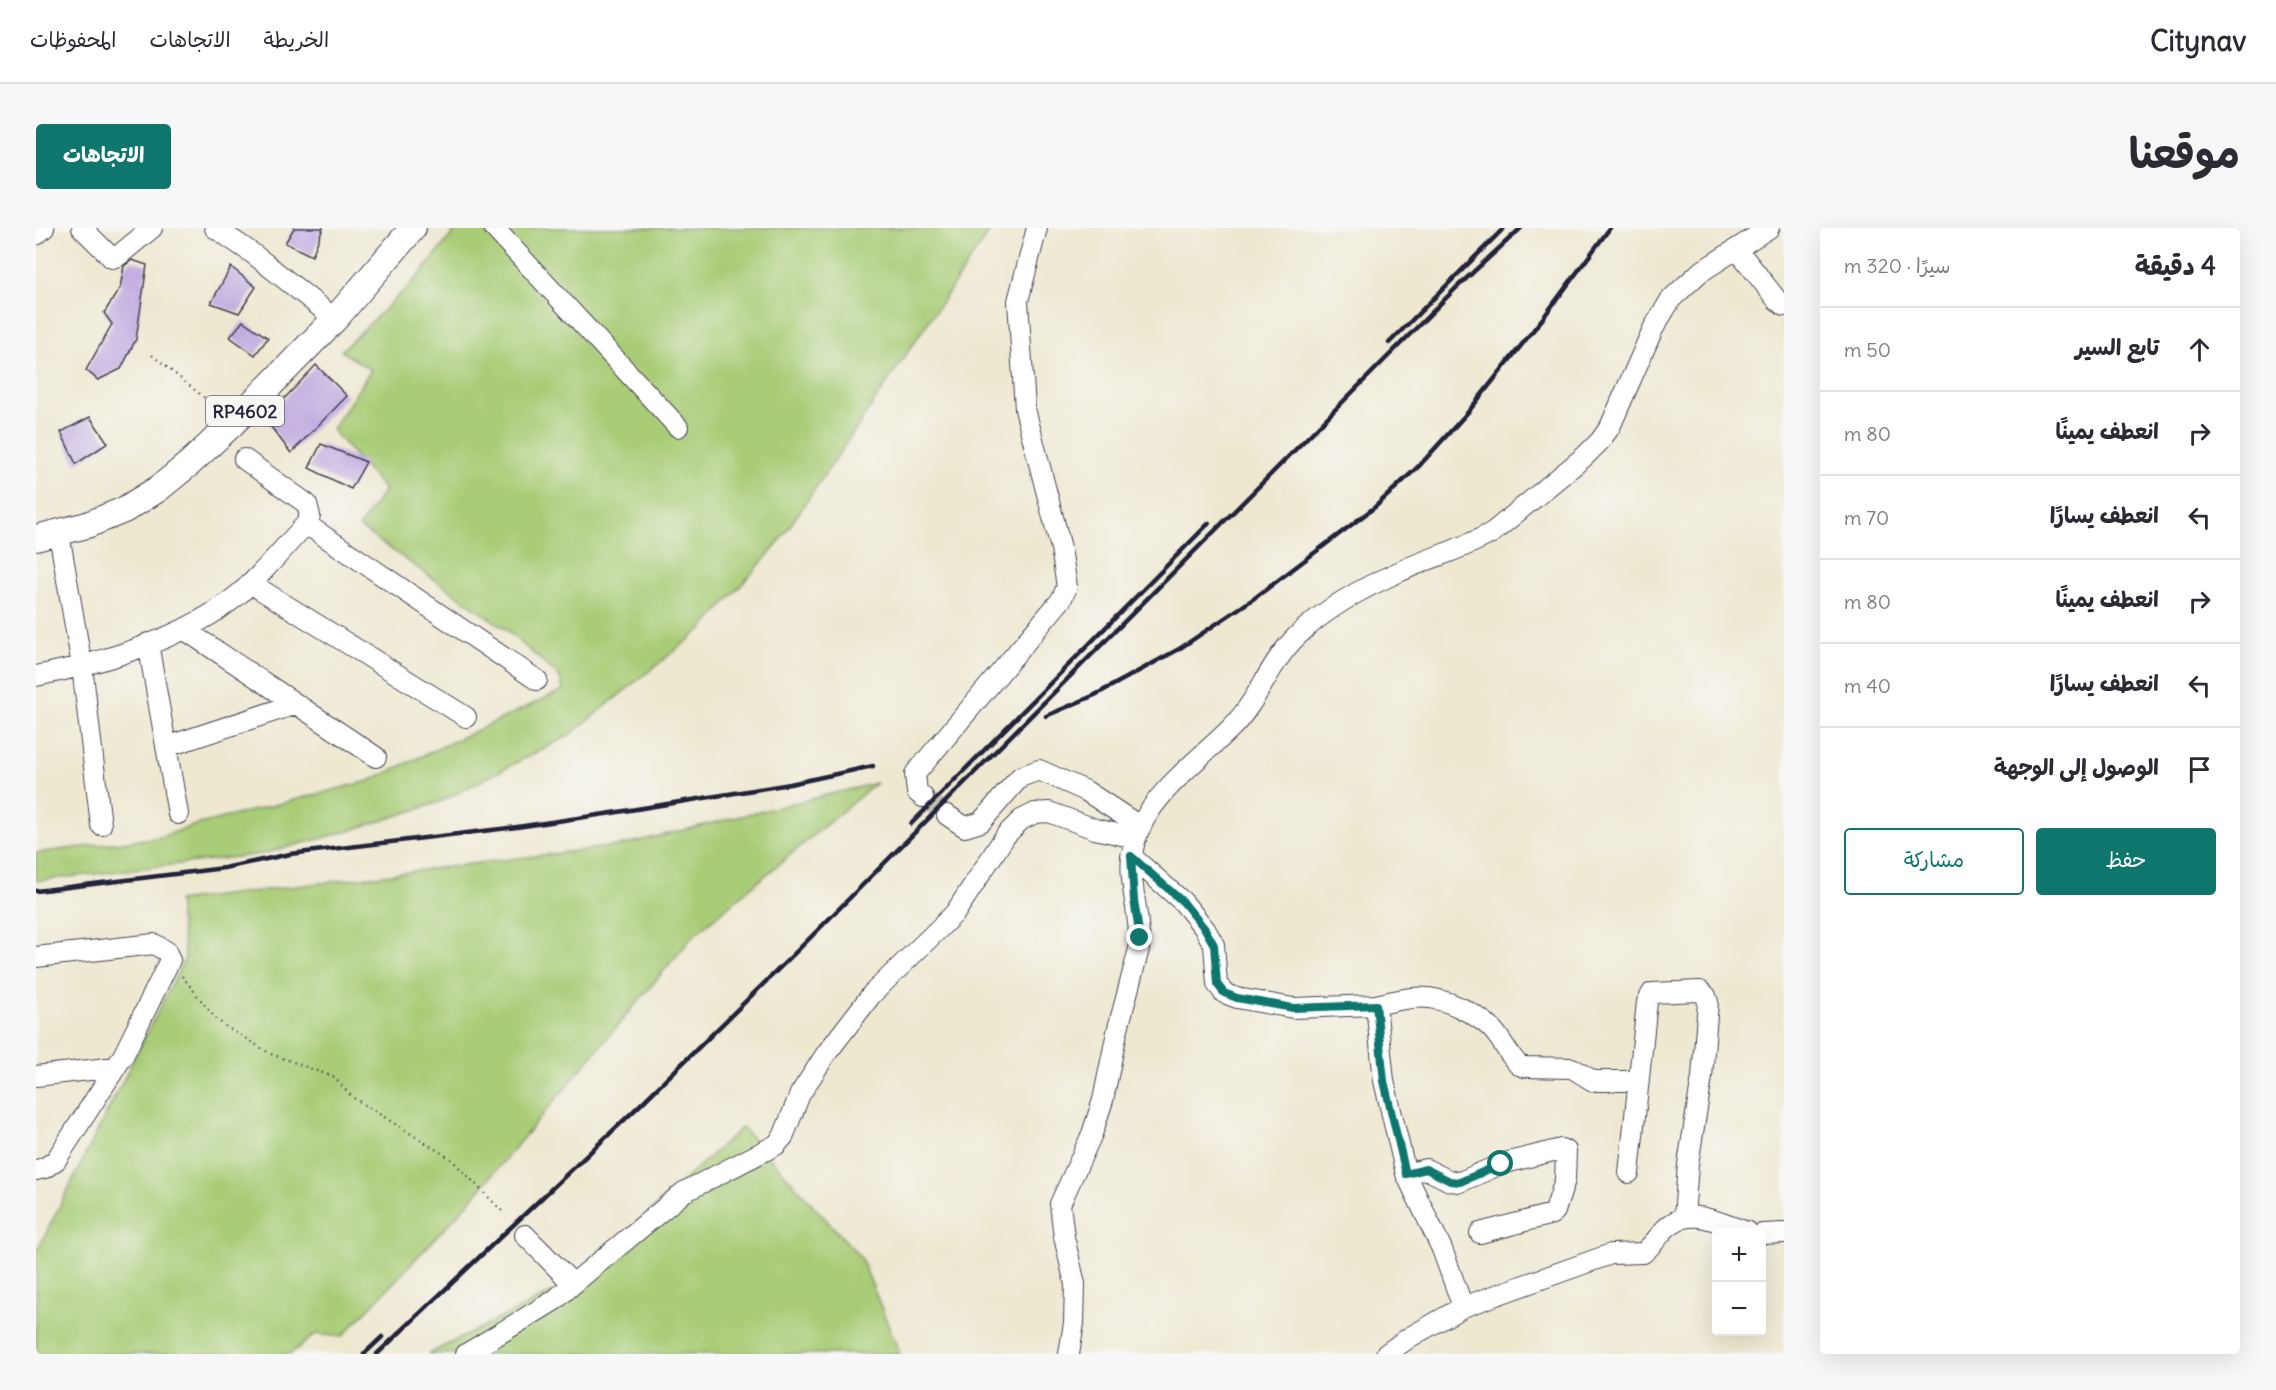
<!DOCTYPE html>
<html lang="ar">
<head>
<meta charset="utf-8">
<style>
	body { margin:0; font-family:Delius,"Playpen Sans Arabic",sans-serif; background:#f7f7f7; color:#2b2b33; direction:rtl }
	.controls { position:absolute; right:18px; bottom:18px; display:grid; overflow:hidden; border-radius:6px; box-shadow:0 6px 24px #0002 }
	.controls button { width:54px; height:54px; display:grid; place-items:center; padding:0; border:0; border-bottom:2px solid #e1e1e2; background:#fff; color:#2b2b33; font:30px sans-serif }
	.stop { position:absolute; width:18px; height:18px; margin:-14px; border:4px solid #0f766e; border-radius:50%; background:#fff }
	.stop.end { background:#0f766e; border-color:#fff; box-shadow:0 2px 6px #0008 }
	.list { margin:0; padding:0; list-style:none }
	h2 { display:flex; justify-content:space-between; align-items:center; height:78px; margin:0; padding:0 24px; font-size:26px }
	h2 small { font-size:20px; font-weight:400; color:#7c7c81 }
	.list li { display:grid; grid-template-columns:39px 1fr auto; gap:18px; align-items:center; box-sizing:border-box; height:84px; padding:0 24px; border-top:2px solid #e1e1e2 }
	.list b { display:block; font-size:22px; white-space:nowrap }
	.list em { font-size:20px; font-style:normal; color:#7c7c81 }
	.actions { display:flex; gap:12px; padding:18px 24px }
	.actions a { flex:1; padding:14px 0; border:2px solid #0f766e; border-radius:6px; text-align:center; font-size:21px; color:#0f766e }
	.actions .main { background:#0f766e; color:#fff }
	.icon { flex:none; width:33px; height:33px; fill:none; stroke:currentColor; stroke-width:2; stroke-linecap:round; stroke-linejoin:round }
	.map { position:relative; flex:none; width:1748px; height:1126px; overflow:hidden; direction:ltr; border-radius:6px }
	header { display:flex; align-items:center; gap:36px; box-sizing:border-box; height:84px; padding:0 30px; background:#fff; border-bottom:2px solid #e1e1e2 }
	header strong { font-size:28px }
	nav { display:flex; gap:33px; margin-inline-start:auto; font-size:21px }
	.intro { display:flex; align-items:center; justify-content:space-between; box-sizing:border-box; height:144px; padding:0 36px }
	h1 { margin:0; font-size:42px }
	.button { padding:15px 27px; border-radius:6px; background:#0f766e; color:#fff; font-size:21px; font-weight:700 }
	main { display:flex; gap:36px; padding:0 36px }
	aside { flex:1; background:#fff; border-radius:6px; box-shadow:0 6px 24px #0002 }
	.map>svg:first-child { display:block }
	.green { fill:#a9cc76; stroke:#667758; stroke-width:1.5 }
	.building { fill:#c2ade1 }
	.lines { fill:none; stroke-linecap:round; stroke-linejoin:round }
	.minor-tunnel { stroke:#c5c0b2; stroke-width:20; stroke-dasharray:20 10; stroke-linecap:butt }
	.minor-casing { stroke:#414051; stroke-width:22 }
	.major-casing { stroke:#414051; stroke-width:28 }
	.path { stroke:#414051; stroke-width:2; stroke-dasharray:1.5 4.5; stroke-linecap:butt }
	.minor { stroke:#fff; stroke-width:20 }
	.major { stroke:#fff; stroke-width:26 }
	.rail { stroke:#22223b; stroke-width:4.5 }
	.route { stroke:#0f766e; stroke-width:8 }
	.labels { text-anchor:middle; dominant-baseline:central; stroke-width:4.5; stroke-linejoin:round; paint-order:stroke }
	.shield { fill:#f6f6f2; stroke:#626272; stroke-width:1.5 }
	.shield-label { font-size:18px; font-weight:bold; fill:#22223b }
</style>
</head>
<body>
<header>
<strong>Citynav</strong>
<nav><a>الخريطة</a><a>الاتجاهات</a><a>المحفوظات</a></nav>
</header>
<div class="intro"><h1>موقعنا</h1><a class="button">الاتجاهات</a></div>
<main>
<aside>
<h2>4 دقيقة<small>سيرًا · 320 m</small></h2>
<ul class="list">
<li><svg class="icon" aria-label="ahead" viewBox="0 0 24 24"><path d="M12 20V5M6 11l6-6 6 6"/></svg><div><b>تابع السير</b></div><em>50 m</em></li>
<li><svg class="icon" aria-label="right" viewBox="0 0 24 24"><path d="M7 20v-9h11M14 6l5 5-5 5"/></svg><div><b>انعطف يمينًا</b></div><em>80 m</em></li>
<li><svg class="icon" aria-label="left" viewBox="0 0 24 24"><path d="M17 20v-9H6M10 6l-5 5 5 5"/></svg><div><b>انعطف يسارًا</b></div><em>70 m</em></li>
<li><svg class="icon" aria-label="right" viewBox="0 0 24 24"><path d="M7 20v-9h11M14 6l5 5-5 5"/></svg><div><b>انعطف يمينًا</b></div><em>80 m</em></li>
<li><svg class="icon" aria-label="left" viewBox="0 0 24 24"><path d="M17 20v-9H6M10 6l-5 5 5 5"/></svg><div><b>انعطف يسارًا</b></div><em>40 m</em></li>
<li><svg class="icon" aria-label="arrive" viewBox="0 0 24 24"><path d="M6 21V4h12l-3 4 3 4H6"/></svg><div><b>الوصول إلى الوجهة</b></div></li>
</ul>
<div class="actions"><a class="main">حفظ</a><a>مشاركة</a></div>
</aside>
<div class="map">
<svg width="1748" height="1126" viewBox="0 0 1748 1126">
	<rect width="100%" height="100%" fill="#f6f6f2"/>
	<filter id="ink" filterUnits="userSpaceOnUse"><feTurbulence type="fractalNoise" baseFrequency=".0167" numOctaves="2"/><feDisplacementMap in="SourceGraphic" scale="12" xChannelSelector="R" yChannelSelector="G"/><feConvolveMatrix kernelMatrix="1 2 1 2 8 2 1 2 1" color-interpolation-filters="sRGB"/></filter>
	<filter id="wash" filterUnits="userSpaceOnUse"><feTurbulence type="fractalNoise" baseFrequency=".008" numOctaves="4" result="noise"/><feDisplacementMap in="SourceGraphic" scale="24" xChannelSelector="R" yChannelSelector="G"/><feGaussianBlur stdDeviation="1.35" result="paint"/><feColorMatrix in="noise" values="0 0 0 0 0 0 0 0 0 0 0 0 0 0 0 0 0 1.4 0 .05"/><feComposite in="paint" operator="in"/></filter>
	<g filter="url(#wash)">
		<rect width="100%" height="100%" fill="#eee8d0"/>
		<!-- green -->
		<path class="green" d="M421,0h535l-215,317 -74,83 -135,108 -128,66 -91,29 -87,23 -226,27v-28l125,-16 31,-11 177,-45 194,-91 -3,-13 -56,-49 -145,-101 26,-37 -53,-60 39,-60 -30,-19 76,-73z
			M840,555l-182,152 -230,273 -122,129 -26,-3 -26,20h-254v-101l149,-295 -7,-57 445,-56z
			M706,899l119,131 39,96h-472l142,-70z"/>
		<g id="blocks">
			<!-- building -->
			<path class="building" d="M258,0h29l-11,28 -27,-13z
				M96,32l15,5 -11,74 -15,30 -23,11 -12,-10 26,-46 -8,-11 16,-25 4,-22z
				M195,39l25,20 -17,26 -28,-10z
				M207,93l25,17 -13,17 -25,-18z
				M280,137l31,31 -56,57 -26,-34z
				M54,189l18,26 -32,21 -15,-32z
				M285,216l45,18 -15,27 -42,-21z"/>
		</g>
	</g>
	<g filter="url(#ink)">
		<use href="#blocks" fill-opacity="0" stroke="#414051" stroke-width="1.5"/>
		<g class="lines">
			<!-- minor-tunnel -->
			<path class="minor-tunnel" d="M887,569l24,18"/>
			<!-- minor casing -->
			<g class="minor-casing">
				<path id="minor" d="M46,0l30,30 6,-2 34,-28
					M179,0l37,25 83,66
					M458,0l184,199
					M0,7l8,-7
					M1701,21l40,51 7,6
					M208,231l63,45 3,12 -4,8
					M23,306l23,132 19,159
					M214,355l216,134
					M149,402l191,127
					M112,415l30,171
					M0,448c66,-13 151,-38 203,-82 24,-20 45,-47 67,-70l231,156
					M130,519l130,-43
					M887,569l-6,-5 -2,-18 146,-174 6,-13 -6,-39 -36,-139 -7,-108 19,-73
					M911,587l18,12 16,-5 39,-45 19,-7 47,21 55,36
					M1095,628l52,46 22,27 9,16 3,39 7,9 13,5 56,10 83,-3 8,76 22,93
					M0,729l118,-13 12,7 4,9 -47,96 -67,104 -11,8 -9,2
					M1340,777c34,-8 52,-13 85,3 10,5 22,12 30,20 11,11 17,27 28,37l6,2 47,1 21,13h46
					M0,848l80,-9
					M1593,945l18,-171 5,-9 48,-2 6,5 2,6 -6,75 -14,87 -4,54
					M1726,1006l22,-1
					M537,1056l111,-92 92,-47 7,-8 17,-43 26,-40 46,-60 83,-81 51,-78 15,-15 14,-7 14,-1 46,17 40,9
					M1427,1079l-21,-58 -36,-75 20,-5 24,12 10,1 41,-18 60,-15 5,2 -1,29 -10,31 -3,3 -72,19
					M430,1126l89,-54 18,-16 -48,-49
					M1033,1126l5,-31 1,-39 -11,-47 -4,-33 32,-70 11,-34 14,-68 22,-83c3,-36 -15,-72 -4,-108 13,-45 64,-81 96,-113 27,-27 39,-66 66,-92 29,-28 67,-49 104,-65 30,-14 63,-22 92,-39l92,-76 15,-15 10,-14 43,-98 18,-30 28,-26 70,-45
					M1350,1126l24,-17 53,-30 148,-53 32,-1c9,-7 15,-16 22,-24 26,-26 56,-4 83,3"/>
			</g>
			<!-- major casing -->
			<g class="major-casing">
				<path id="major" d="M0,310l51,-13 37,-15 34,-21 32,-26 44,-41 101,-103 78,-91"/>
			</g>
			<!-- path -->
			<path class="path" d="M116,127l66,54
				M146,748l33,42 10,8 46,28 63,23 18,20 99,62 51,52"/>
			<!-- minor -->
			<use href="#minor" class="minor"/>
			<!-- major -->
			<use href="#major" class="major"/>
			<!-- rail -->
			<path class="rail" d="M1353,115l115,-115
				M1010,488l49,-21 84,-46 77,-52 119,-90 45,-42 48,-53 75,-94 67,-90
				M875,596l298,-301
				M0,663l188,-23 66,-14 227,-27 95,-14 178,-29 83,-18
				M328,1126l18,-17
				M341,1126l264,-250 158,-155 657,-661 65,-60"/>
		</g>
	</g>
	<g class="lines" filter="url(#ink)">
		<!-- route -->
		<path class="route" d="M1104,710l-6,-38 -3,-44 52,46 22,27 9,16 3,39 7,9 13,5 56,10 83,-3 8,76 22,93 20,-5 24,12 10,1 41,-18"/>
	</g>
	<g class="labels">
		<!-- shield labels -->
		<rect class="shield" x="170" y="168" width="78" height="30" rx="4.5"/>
		<g class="shield-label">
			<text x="209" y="183">RP4602</text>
		</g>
	</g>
</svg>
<div class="controls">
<button>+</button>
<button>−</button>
</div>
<div class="stop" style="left:1465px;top:936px"></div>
<div class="stop end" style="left:1104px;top:710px"></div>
</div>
</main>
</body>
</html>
